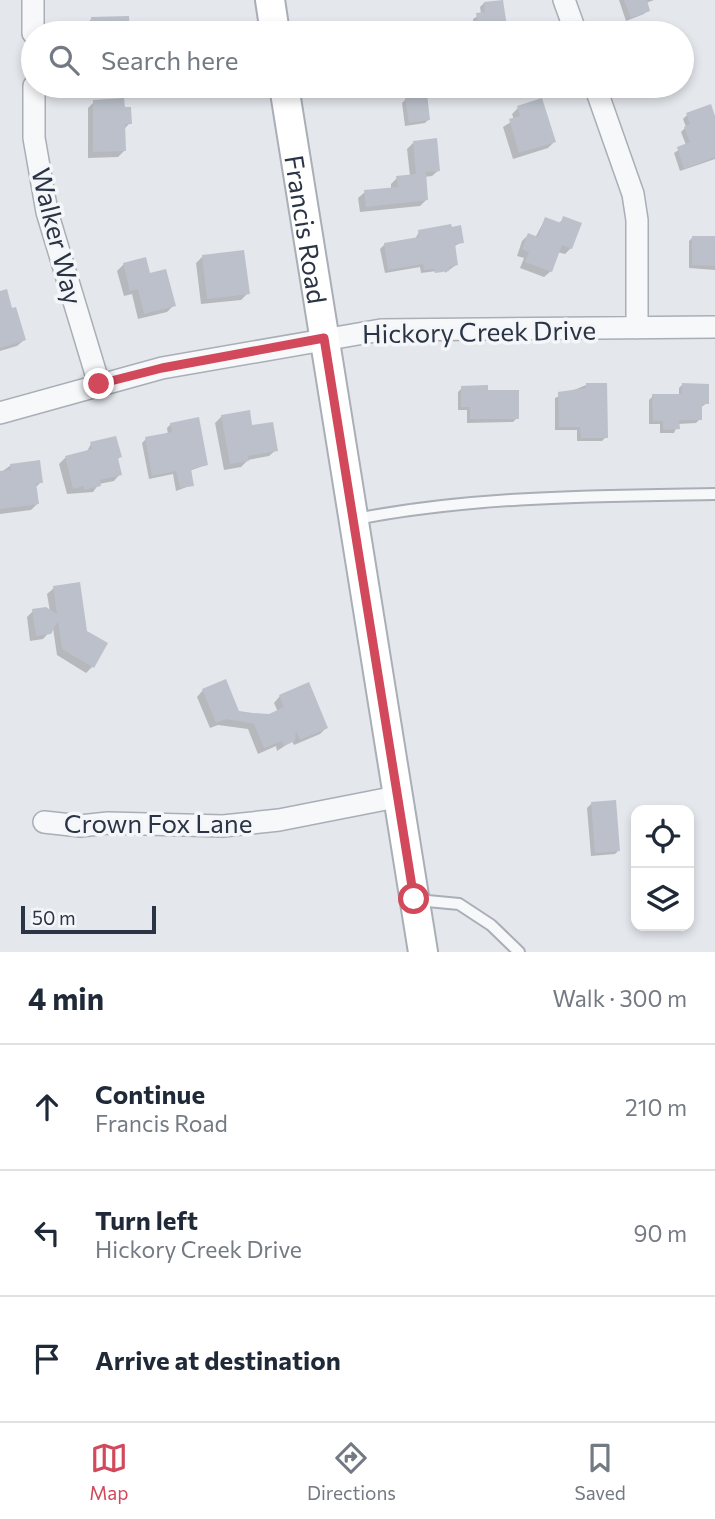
<!DOCTYPE html>
<html lang="en">
<head>
<meta charset="utf-8">
<style>
	body { margin:0; font-family:Commissioner,sans-serif; background:#f6f6f7; color:#1f2937 }
	.controls { position:absolute; right:21px; bottom:21px; display:grid; overflow:hidden; border-radius:14px; box-shadow:0 4px 10px #0003 }
	.controls button { width:63px; height:63px; display:grid; place-items:center; padding:0; border:0; border-bottom:2px solid #e0e1e3; background:#fff; color:#1f2937; font:35px sans-serif }
	.scale { position:absolute; left:21px; bottom:18px; width:135px; box-sizing:border-box; padding-left:7px; border:4px solid #2b3445; border-top:0; font-size:19px; line-height:24px; white-space:nowrap; color:#2b3445; -webkit-text-stroke:5px #f4f6f9; paint-order:stroke }
	.stop { position:absolute; width:21px; height:21px; margin:-16px; border:5px solid #d1495b; border-radius:50%; background:#fff }
	.stop.end { background:#d1495b; border-color:#fff; box-shadow:0 2px 7px #0008 }
	.list { margin:0; padding:0; list-style:none }
	h2 { display:flex; justify-content:space-between; align-items:center; height:91px; margin:0; padding:0 28px; font-size:30px }
	h2 small { font-size:23px; font-weight:400; color:#747a83 }
	.list li { display:grid; grid-template-columns:46px 1fr auto; gap:21px; align-items:center; box-sizing:border-box; height:126px; padding:0 28px; border-top:2px solid #e0e1e3 }
	.list b { display:block; font-size:26px; white-space:nowrap }
	.list p { margin:0; font-size:23px; white-space:nowrap; color:#747a83 }
	.list em { font-size:23px; font-style:normal; color:#747a83 }
	.icon { flex:none; width:38px; height:38px; fill:none; stroke:currentColor; stroke-width:2; stroke-linecap:round; stroke-linejoin:round }
	.map { position:relative; flex:none; width:715px; height:952px; overflow:hidden }
	.search { position:absolute; background:#fff; box-shadow:0 4px 10px #0003; left:21px; right:21px; top:21px; height:77px; display:flex; align-items:center; gap:18px; box-sizing:border-box; padding:0 24px; border-radius:38px; color:#747a83; font-size:26px }
	.sheet { height:469px; background:#fff }
	nav { display:flex; justify-content:space-around; align-items:center; box-sizing:border-box; height:98px; border-top:2px solid #e0e1e3; background:#fff; font-size:19px; color:#747a83 }
	nav a { display:grid; justify-items:center; gap:4px }
	nav .on { color:#d1495b }
	.map>svg:first-child { display:block }
	.shadow { fill:#0003 }
	.building { fill:#bbc0ca }
	.lines { fill:none; stroke-linecap:round; stroke-linejoin:round }
	.lane-casing { stroke:#a9aeb7; stroke-width:14 }
	.street-casing { stroke:#a9aeb7; stroke-width:24 }
	.secondary-casing { stroke:#a9aeb7; stroke-width:32 }
	.lane { stroke:#f7f8fa; stroke-width:10 }
	.street { stroke:#f7f8fa; stroke-width:21 }
	.secondary { stroke:#fff; stroke-width:28 }
	.route { stroke:#d1495b; stroke-width:9 }
	.labels { text-anchor:middle; dominant-baseline:central; stroke-width:7; stroke-linejoin:round; paint-order:stroke }
	.street-label { font-size:26px; fill:#2b3445; stroke:#f4f6f9 }
</style>
</head>
<body>
<div class="map">
<svg width="715" height="952" viewBox="0 0 715 952">
	<rect width="100%" height="100%" fill="#e4e7ec"/>
	<!-- shadow -->
	<path class="shadow" d="M619,0h35l-8,3 2,7 -4,4 -18,7z
		M501,1l5,32h-31l-2,-14 8,-5 -1,-7 4,-4z
		M92,18h36v15h-42v-8z
		M650,86h21l-18,7z
		M406,99l23,20 -4,4 -20,3 -3,-23z
		M94,102l36,21 -6,6 1,21 -7,7 -30,1v-50z
		M518,108l36,34 -6,6 -35,11 -10,-32 11,-7 -2,-6z
		M687,115l28,6v38l-35,12 -6,-18 12,-8 -5,-13 5,-5 -3,-8z
		M413,143l26,27 -7,6 -8,1 3,22 -7,7 -60,6 -2,-14 7,-6 26,-3v-5l6,-6 13,-2 -3,-27z
		M564,218l7,30 -6,6 -8,-2 -6,19 -7,6 -24,-9 4,-10 -7,-2 5,-15 6,-6 7,3 10,-19 13,5z
		M419,232l43,10 -9,5 3,18 -11,8v-3l-24,3 -1,-6 -35,6 -5,-24 4,-4 31,-6z
		M693,237h22v33l-26,-2v-27z
		M202,257l46,36 -7,7 -40,4 -5,-41z
		M124,264l25,11 25,30 -7,7 -29,7 -6,-25 -8,2 -7,-25z
		M0,293l24,47 -7,6 -17,5z
		M683,384l24,19 -7,5v11l-4,4 -18,1 -4,9h-14v-9h-11v-24l4,-4h26v-8z
		M586,385l20,52 -4,4h-25v-11h-22v-32z
		M462,388l24,4 31,26 -4,4 -46,1v-13h-9v-18z
		M222,416l29,11 25,23 -7,6 -21,4 -7,7 -17,3 -9,-47z
		M171,424l35,41 -17,6 3,14 -16,6 -3,-17 -24,5 -7,-36 4,-4 22,-4 -1,-7z
		M91,444l29,13 -3,3 3,14 -6,7 -15,3 -6,8 -26,2 -8,-30 6,-6 21,-5z
		M11,465l30,17 -6,6 2,16 -6,6 -31,4v-41z
		M54,588l39,78 -7,7 -29,-18 -4,-27 -10,11 -13,2 -3,-24 6,-6 17,1 -3,-18z
		M203,690l35,23 32,2 8,-3 -4,-9 6,-7 46,32 -6,6 -26,11 -2,-4 -15,10 -1,-5 -18,8 -10,-25 -30,-4 -8,3 -13,-31z
		M591,804l28,46 -4,4 -24,2 -4,-48z"/>
	<!-- building -->
	<path class="building" d="M503,0l5,33h-29l-3,-20 9,-1 -1,-10z
		M624,0h23l3,11 -19,7z
		M129,16l1,17h-39v-16z
		M427,94l3,26 -21,3 -4,-26z
		M124,98l1,9h6l1,17h-7l1,27 -33,1v-52z
		M542,98l14,44 -37,11 -10,-34 11,-3 -3,-10z
		M711,104l4,12v41l-31,12 -7,-22 13,-5 -6,-15 6,-3 -4,-11z
		M437,138l3,33 -14,1 2,28 -62,7 -2,-17 34,-3 -2,-11 20,-2 -3,-33z
		M563,216l19,7 -10,26 -10,-4 -10,27 -27,-10 4,-10 -7,-3 6,-16 10,4 7,-20 16,6z
		M451,224l1,3 9,-2 3,18 -9,1 3,21 -9,2v4l-14,2 -1,-4 -10,1 -1,-6 -35,6 -4,-27 35,-6 -1,-7z
		M692,236h23v30l-23,-1z
		M244,250l6,44 -43,5 -5,-44z
		M146,257l4,16 16,-4 10,37 -32,8 -6,-25 -8,2 -7,-28z
		M7,289l5,19 4,-1 10,33 -26,8v-57z
		M586,383h21l1,55h-27l-1,-11h-21l-1,-35 28,-4z
		M682,383l27,1v20h-7v16h-23l1,9 -17,1v-9h-10l-1,-27h30z
		M488,385v5h31v29h-49v-12h-9v-21z
		M250,410l2,15 21,-3 5,29 -30,5 1,5 -19,3 -9,-49z
		M199,417l9,48 -17,4 3,17 -14,2 -4,-17 -24,5 -7,-39 27,-5 -2,-9z
		M116,436l6,21 -4,1 4,17 -22,5 1,6 -17,4v-4l-11,3 -8,-33 27,-7 -2,-7z
		M40,460l3,23h-7l3,21 -39,5v-38l11,-1 -1,-6z
		M80,582l7,49 21,12 -14,25 -32,-19 -4,-28 -7,13 -15,2 -4,-27 14,-2 11,7 -4,-28z
		M226,679l13,32 14,2 16,1 15,-7 -5,-12 30,-13 19,46 -28,12 -4,-9 -1,10 -11,5 -2,-5 -18,7 -10,-24 -28,-5 -10,4 -14,-34z
		M616,800l4,51 -25,2 -4,-51z"/>
	<g class="lines">
		<!-- lane casing -->
		<g class="lane-casing">
			<path id="lane" d="M356,519c118,-23 239,-23 359,-25
				M417,900l42,4 32,21 28,27"/>
		</g>
		<!-- street casing -->
		<g class="street-casing">
			<path id="street" d="M33,0v33
				M564,0l12,33
				M34,86v52l13,74 52,172
				M595,86l38,108 4,26v108
				M0,413l162,-45 219,-38 334,-3
				M44,822l36,4 28,-3 115,3 56,-6 117,-23"/>
		</g>
		<!-- secondary casing -->
		<g class="secondary-casing">
			<g id="secondary">
				<path d="M270,0l5,33"/>
				<path id="s1" d="M284,86l139,866"/>
			</g>
		</g>
		<!-- lane -->
		<use href="#lane" class="lane"/>
		<!-- street -->
		<use href="#street" class="street"/>
		<!-- secondary -->
		<use href="#secondary" class="secondary"/>
	</g>
	<g class="lines">
		<!-- route -->
		<path class="route" d="M99,384l63,-16 162,-30 90,561"/>
	</g>
	<g class="labels">
		<!-- street labels -->
		<g class="street-label">
			<text stroke="none"><textPath href="#s1" startOffset="145">Francis Road</textPath></text>
			<text transform="translate(58 236) rotate(76)">Walker Way</text>
			<text transform="translate(479 331) rotate(-1)">Hickory Creek Drive</text>
			<text x="158" y="822">Crown Fox Lane</text>
		</g>
	</g>
</svg>
<div class="controls">
<button><svg class="icon" aria-label="locate" viewBox="0 0 24 24"><circle cx="12" cy="12" r="6"/><path d="M12 2v4M12 18v4M2 12h4M18 12h4"/></svg></button>
<button><svg class="icon" aria-label="layers" viewBox="0 0 24 24"><path d="M12 4l9 5-9 5-9-5zM3 14l9 5 9-5"/></svg></button>
</div>
<div class="scale">50 m</div>
<div class="stop" style="left:414px;top:899px"></div>
<div class="stop end" style="left:99px;top:384px"></div>
<div class="search"><svg class="icon" aria-label="search" viewBox="0 0 24 24"><circle cx="10" cy="10" r="6"/><path d="M15 15l6 6"/></svg>Search here</div>
</div>
<section class="sheet">
<h2>4 min<small>Walk · 300 m</small></h2>
<ul class="list">
<li><svg class="icon" aria-label="ahead" viewBox="0 0 24 24"><path d="M12 20V5M6 11l6-6 6 6"/></svg><div><b>Continue</b><p>Francis Road</p></div><em>210 m</em></li>
<li><svg class="icon" aria-label="left" viewBox="0 0 24 24"><path d="M17 20v-9H6M10 6l-5 5 5 5"/></svg><div><b>Turn left</b><p>Hickory Creek Drive</p></div><em>90 m</em></li>
<li><svg class="icon" aria-label="arrive" viewBox="0 0 24 24"><path d="M6 21V4h12l-3 4 3 4H6"/></svg><div><b>Arrive at destination</b></div></li>
</ul>
</section>
<nav>
<a class="on"><svg class="icon" aria-label="map" viewBox="0 0 24 24"><path d="M3 6l6-2 6 2 6-2v14l-6 2-6-2-6 2zM9 4v14M15 6v14"/></svg>Map</a>
<a><svg class="icon" aria-label="directions" viewBox="0 0 24 24"><path d="M12 3l9 9-9 9-9-9zM9 14v-3h6M13 9l2 2-2 2"/></svg>Directions</a>
<a><svg class="icon" aria-label="saved" viewBox="0 0 24 24"><path d="M7 4h10v16l-5-4-5 4z"/></svg>Saved</a>
</nav>
</body>
</html>
